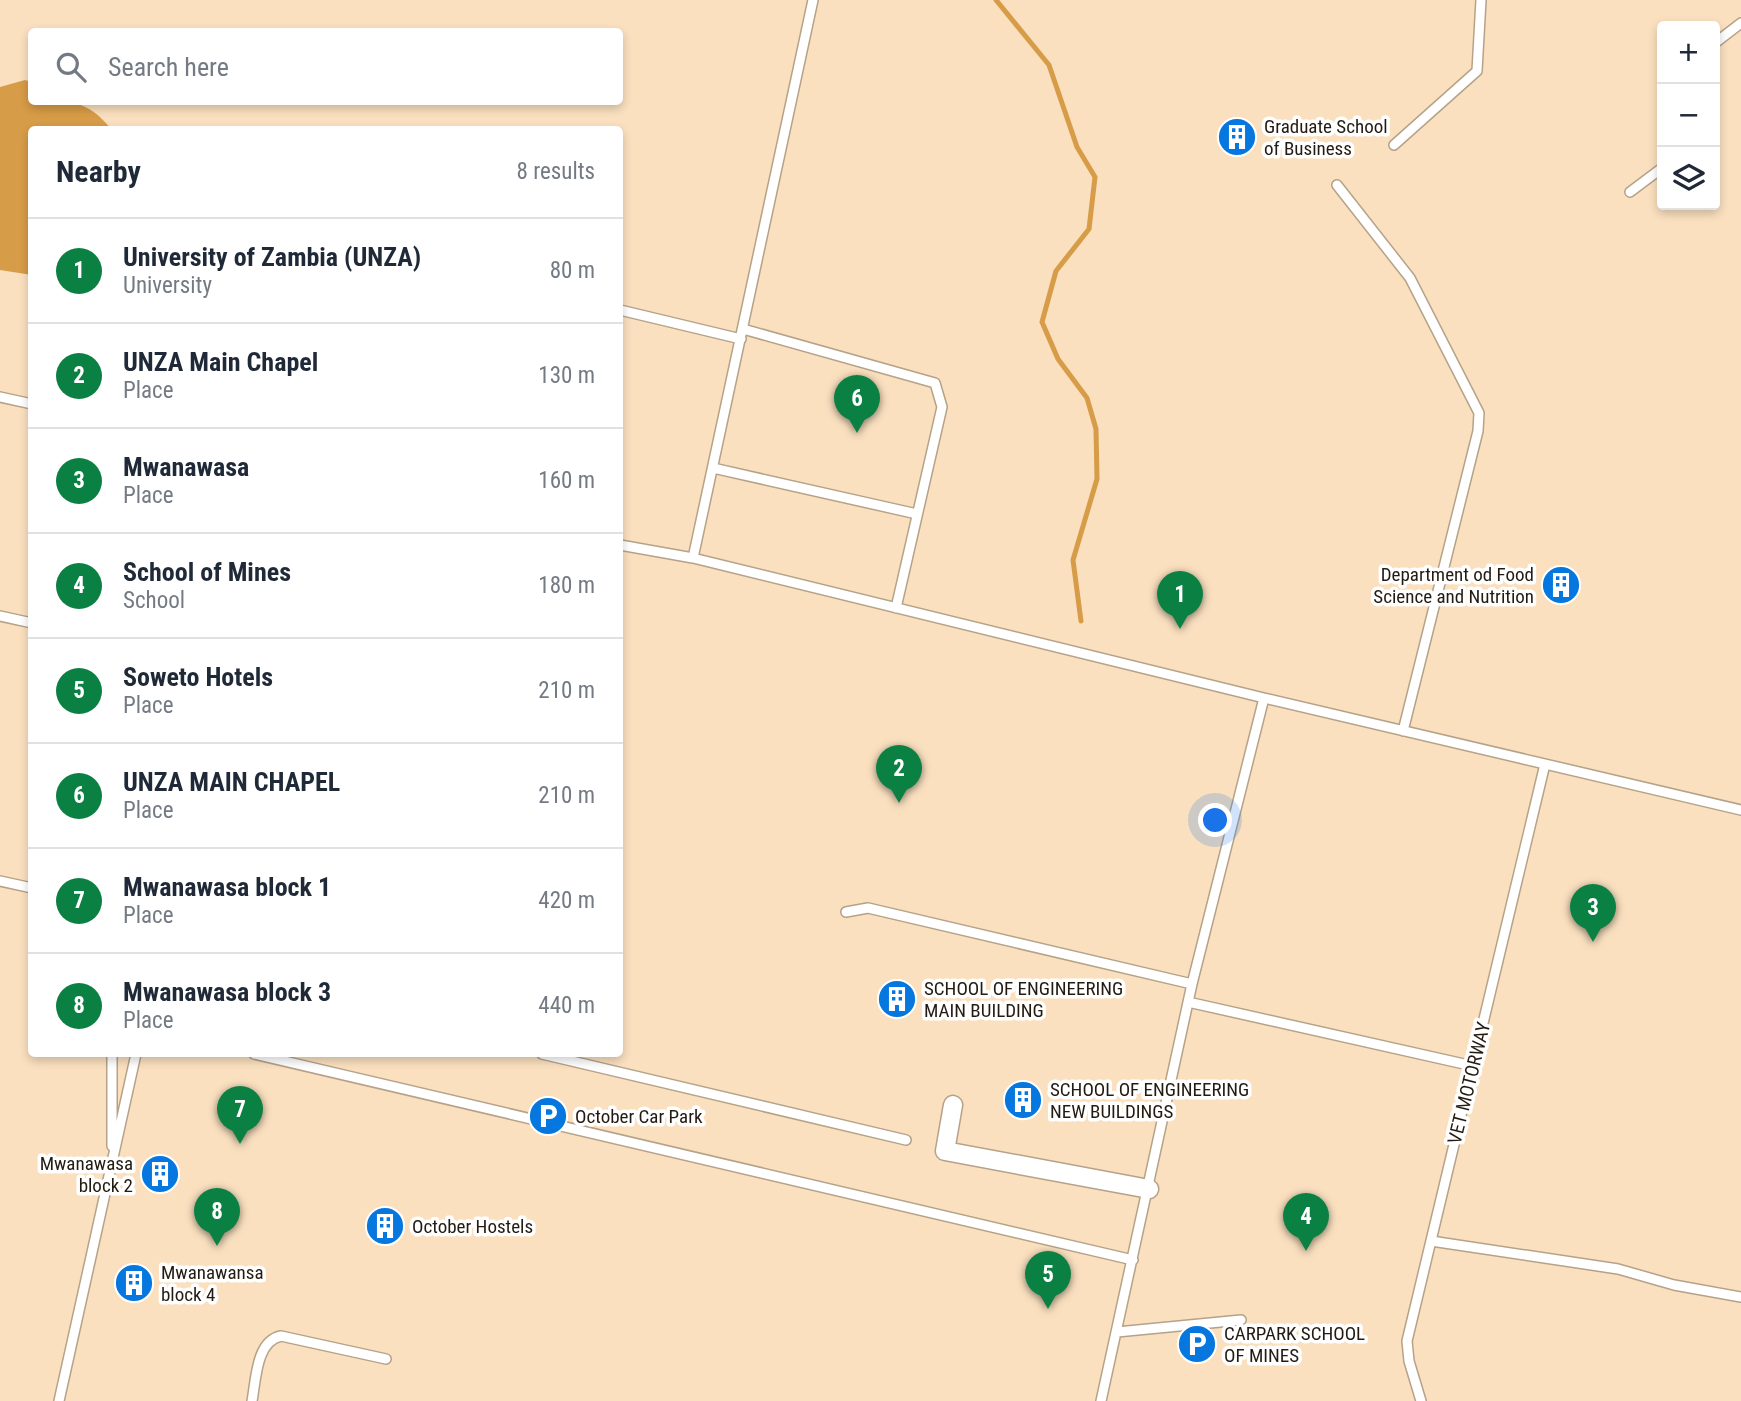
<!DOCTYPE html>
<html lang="en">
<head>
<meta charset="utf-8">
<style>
	body { margin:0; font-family:"Roboto Condensed",sans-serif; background:#f2f2f3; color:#1f2937 }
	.controls { position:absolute; right:21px; top:21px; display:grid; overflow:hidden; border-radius:7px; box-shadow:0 4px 10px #0003 }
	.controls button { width:63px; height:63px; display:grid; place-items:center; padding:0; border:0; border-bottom:2px solid #e0e1e3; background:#fff; color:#1f2937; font:35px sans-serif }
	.you { position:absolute; left:1216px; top:821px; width:24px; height:24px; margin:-18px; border:5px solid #fff; border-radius:50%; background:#1a73e8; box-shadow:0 0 0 10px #1a73e833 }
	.badge { display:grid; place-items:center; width:46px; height:46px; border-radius:50%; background:#0b8043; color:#fff; font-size:23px; font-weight:700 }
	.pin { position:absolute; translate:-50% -58px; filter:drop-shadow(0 2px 4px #0008) }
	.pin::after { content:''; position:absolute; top:37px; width:24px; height:21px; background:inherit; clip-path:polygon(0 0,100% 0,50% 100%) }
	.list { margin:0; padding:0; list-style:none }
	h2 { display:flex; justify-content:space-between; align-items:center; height:91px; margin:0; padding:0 28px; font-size:30px }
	h2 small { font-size:23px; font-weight:400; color:#747a83 }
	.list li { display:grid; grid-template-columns:46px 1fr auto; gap:21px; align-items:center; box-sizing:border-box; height:105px; padding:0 28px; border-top:2px solid #e0e1e3 }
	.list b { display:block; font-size:26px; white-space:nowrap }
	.list p { margin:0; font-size:23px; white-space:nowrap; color:#747a83 }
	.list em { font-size:23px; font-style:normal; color:#747a83 }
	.icon { flex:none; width:38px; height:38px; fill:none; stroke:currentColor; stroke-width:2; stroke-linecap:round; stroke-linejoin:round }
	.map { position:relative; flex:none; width:1741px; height:1401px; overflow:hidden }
	.search { position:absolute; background:#fff; box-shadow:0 4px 10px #0003; left:28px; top:28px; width:595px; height:77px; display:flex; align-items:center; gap:18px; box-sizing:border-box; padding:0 24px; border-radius:7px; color:#747a83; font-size:26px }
	.panel { position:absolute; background:#fff; box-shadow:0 4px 10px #0003; left:28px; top:126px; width:595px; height:931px; border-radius:7px }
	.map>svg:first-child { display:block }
	.built { fill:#fae0bf; fill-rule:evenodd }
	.water { fill:#d79c47 }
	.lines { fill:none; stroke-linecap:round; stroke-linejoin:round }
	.stream { stroke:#d79c47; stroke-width:5 }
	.lane-casing { stroke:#b5a288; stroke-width:12 }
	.street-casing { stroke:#b5a288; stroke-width:21 }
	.lane { stroke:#fff; stroke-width:9 }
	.street { stroke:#fff; stroke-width:18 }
	.labels { text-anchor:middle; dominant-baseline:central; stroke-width:7; stroke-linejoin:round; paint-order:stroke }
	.poi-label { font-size:19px; fill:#231b12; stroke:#fff; text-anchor:start }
	.street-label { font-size:19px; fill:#231b12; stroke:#fff }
</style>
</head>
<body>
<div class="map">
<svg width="1741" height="1401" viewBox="0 0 1741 1401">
	<rect width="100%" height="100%" fill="#fcebd6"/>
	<!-- built -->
	<path class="built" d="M0,0h1741v1401h-1741zM1662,26h53v179h-53zM32,32h588v70h-588zM32,130h588v924h-588z"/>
	<!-- water -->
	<path class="water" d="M25,80l6,2 1,20c37,0 54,-4 79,27l-79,1v145l-32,-5v-183z"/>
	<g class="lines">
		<!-- stream -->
		<path class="stream" d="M996,0l53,65 28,82 18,30 -6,52 -33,42 -14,51 16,37 29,39 9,31 1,50 -24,81 8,61"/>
		<!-- lane casing -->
		<g class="lane-casing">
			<path id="lane" d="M1715,43l26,-20
				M1394,145l83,-74 4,-71
				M1337,185l73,93 69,135 -1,18 -75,300
				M1630,192l32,-24
				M620,310l121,29
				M743,329l192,54 7,24 -46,201
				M0,397l32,7
				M713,468l204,46
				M620,545l73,13 571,140 477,112
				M693,558l120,-558
				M0,616l32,7
				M0,881l32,7
				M846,912l22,-4 324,76
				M1188,1002l285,64
				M112,1054v92
				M254,1054l879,206
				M542,1054l364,86
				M1431,1241l187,28 56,16 67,12
				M1117,1332l124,-12
				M59,1401l77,-347
				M252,1401c4,-21 4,-60 29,-65l105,23
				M1101,1401l91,-417 72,-286
				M1421,1401l-12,-40 -2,-20 138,-577"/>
		</g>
		<!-- street casing -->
		<g class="street-casing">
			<path id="street" d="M953,1105l-8,46 204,38"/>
		</g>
		<!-- lane -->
		<use href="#lane" class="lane"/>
		<!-- street -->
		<use href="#street" class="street"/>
	</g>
	<!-- icons -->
	<defs>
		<g id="building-disc" transform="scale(2.0125)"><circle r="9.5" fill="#0577df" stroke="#fff"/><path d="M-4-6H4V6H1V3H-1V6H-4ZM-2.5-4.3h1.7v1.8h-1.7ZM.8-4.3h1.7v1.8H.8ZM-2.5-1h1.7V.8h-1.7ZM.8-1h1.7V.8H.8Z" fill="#fff"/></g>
		<g id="parking-disc" transform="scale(2.0125)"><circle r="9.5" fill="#0577df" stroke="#fff"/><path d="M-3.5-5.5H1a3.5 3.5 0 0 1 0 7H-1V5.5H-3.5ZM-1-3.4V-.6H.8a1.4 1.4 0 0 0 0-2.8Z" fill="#fff"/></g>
	</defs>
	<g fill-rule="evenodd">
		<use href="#building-disc" x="1237" y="137"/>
		<use href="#building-disc" x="1561" y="585"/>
		<use href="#building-disc" x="897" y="999"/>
		<use href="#building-disc" x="1023" y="1100"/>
		<use href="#parking-disc" x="548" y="1116"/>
		<use href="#building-disc" x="160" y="1174"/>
		<use href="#building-disc" x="385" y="1226"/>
		<use href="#building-disc" x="134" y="1283"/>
		<use href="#parking-disc" x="1197" y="1344"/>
	</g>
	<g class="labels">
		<!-- poi labels -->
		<g class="poi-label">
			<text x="1264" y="126">Graduate School<tspan x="1264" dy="22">of Business</tspan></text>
			<text x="1534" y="574" text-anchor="end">Department od Food<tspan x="1534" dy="22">Science and Nutrition</tspan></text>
			<text x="924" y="988">SCHOOL OF ENGINEERING<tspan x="924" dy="22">MAIN BUILDING</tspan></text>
			<text x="1050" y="1089">SCHOOL OF ENGINEERING<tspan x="1050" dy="22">NEW BUILDINGS</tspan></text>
			<text x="575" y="1116">October Car Park</text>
			<text x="133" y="1163" text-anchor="end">Mwanawasa<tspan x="133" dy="22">block 2</tspan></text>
			<text x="412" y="1226">October Hostels</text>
			<text x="161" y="1272">Mwanawansa<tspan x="161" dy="22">block 4</tspan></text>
			<text x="1224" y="1333">CARPARK SCHOOL<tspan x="1224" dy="22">OF MINES</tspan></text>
		</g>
		<!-- street labels -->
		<g class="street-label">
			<text transform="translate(1469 1083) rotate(-76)">VET MOTORWAY</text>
		</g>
	</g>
</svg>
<div class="controls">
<button>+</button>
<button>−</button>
<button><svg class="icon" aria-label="layers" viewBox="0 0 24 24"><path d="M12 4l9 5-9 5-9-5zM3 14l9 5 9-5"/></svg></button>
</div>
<div class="you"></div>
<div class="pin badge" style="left:1180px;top:629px">1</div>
<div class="pin badge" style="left:899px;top:803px">2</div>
<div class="pin badge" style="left:1593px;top:942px">3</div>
<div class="pin badge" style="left:1306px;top:1251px">4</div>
<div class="pin badge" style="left:1048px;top:1309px">5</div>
<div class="pin badge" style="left:857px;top:433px">6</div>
<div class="pin badge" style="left:240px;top:1144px">7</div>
<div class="pin badge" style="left:217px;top:1246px">8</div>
<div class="search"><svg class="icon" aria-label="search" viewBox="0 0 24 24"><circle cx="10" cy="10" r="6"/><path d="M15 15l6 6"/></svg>Search here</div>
<section class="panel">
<h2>Nearby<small>8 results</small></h2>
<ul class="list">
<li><span class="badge">1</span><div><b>University of Zambia (UNZA)</b><p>University</p></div><em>80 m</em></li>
<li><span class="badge">2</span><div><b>UNZA Main Chapel</b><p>Place</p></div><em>130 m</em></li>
<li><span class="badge">3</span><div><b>Mwanawasa</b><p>Place</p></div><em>160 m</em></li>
<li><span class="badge">4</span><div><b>School of Mines</b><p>School</p></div><em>180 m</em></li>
<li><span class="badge">5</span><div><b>Soweto Hotels</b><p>Place</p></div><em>210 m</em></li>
<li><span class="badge">6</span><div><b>UNZA MAIN CHAPEL</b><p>Place</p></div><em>210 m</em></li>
<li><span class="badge">7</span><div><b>Mwanawasa block 1</b><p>Place</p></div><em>420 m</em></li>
<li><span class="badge">8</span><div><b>Mwanawasa block 3</b><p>Place</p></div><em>440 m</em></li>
</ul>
</section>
</div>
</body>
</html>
